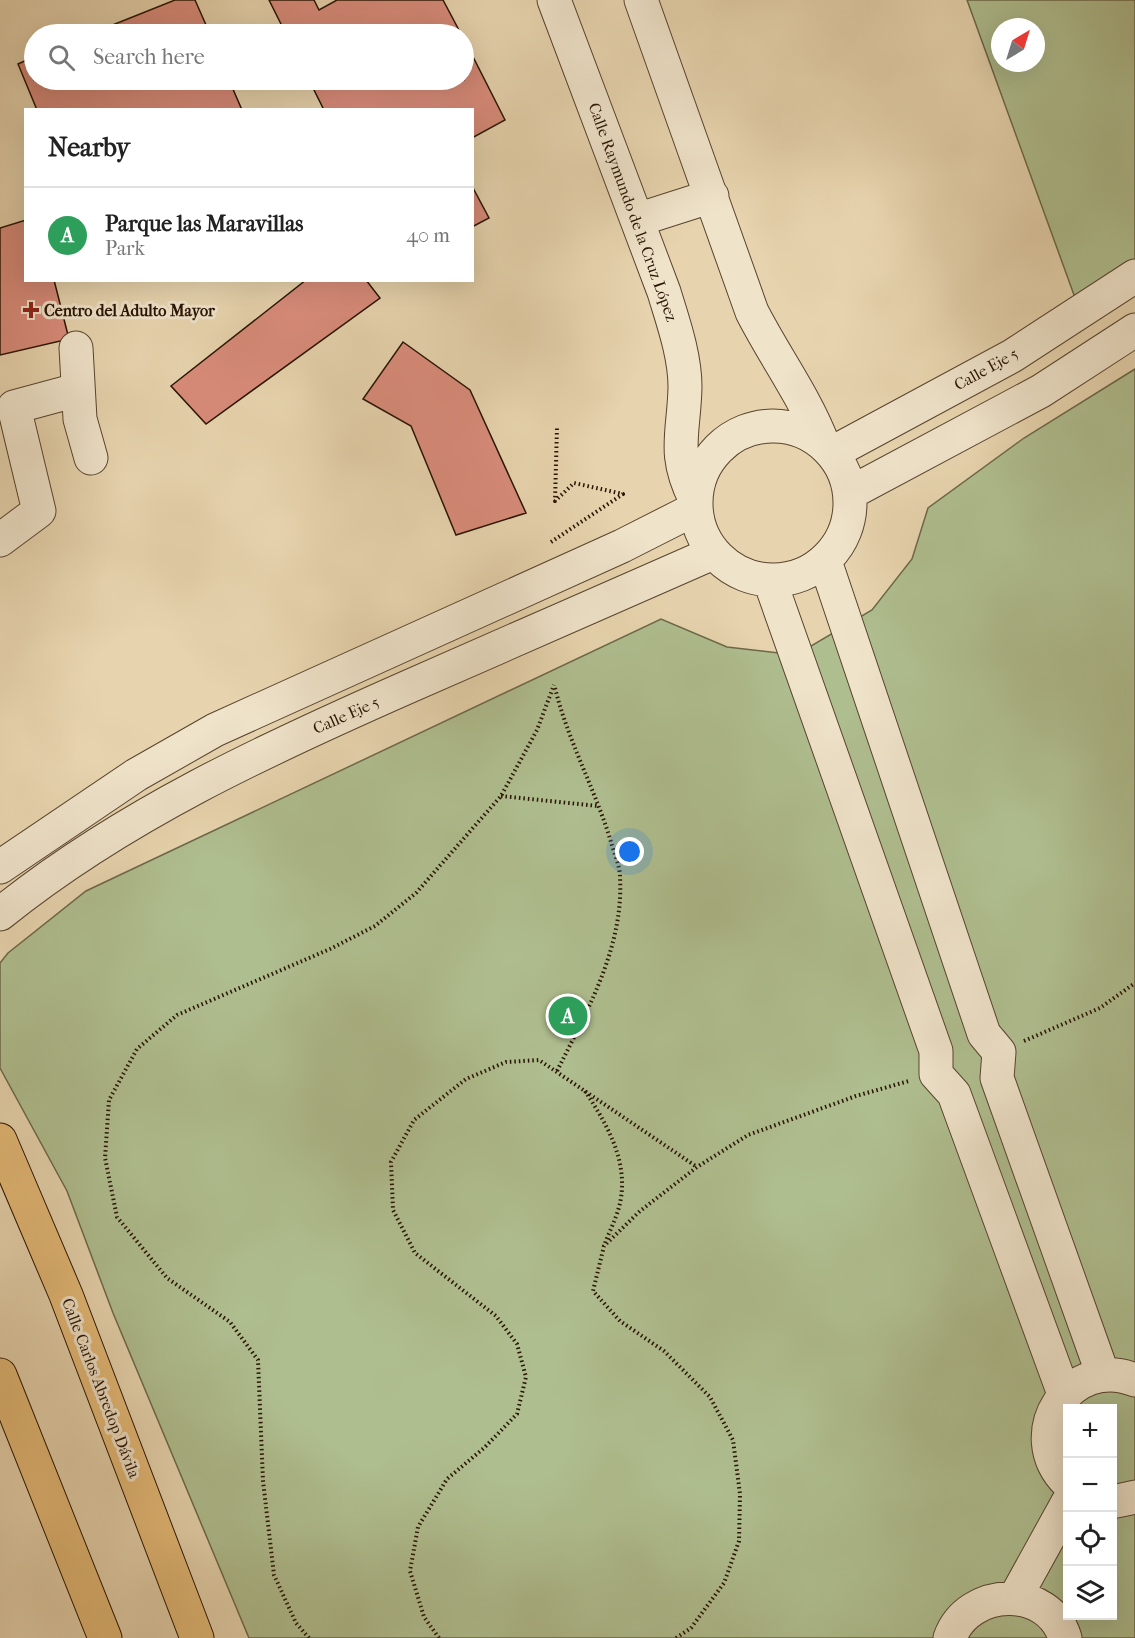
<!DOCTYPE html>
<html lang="en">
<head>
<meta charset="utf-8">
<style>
	body { margin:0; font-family:"IM FELL French Canon",serif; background:#f2f2f2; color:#222 }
	.controls { position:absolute; right:18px; bottom:18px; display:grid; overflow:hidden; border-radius:0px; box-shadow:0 6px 24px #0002 }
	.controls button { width:54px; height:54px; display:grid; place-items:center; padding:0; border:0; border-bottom:2px solid #e0e0e0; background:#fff; color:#222; font:30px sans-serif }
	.compass { position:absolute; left:991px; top:18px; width:54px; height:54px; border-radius:50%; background:#fff; box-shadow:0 6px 24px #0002; rotate:38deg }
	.you { position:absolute; left:630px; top:852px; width:21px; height:21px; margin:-15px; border:4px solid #fff; border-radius:50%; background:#1a73e8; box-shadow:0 0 0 9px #1a73e833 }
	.badge { display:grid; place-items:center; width:39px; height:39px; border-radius:50%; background:#0f766e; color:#fff; font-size:20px; font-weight:700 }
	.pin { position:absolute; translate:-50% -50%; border:3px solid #fff; box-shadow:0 2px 6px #0006 }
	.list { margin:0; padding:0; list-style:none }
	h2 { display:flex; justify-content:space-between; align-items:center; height:78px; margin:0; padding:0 24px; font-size:26px }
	h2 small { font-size:20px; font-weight:400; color:#767676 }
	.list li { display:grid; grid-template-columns:39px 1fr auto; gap:18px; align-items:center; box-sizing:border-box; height:96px; padding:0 24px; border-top:2px solid #e0e0e0 }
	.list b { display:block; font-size:22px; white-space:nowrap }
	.list p { margin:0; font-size:20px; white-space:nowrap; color:#767676 }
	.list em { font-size:20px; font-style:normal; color:#767676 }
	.icon { flex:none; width:33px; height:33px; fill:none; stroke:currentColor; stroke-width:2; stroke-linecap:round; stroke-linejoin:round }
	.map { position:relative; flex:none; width:1135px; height:1638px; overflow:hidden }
	.search { position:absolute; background:#fff; box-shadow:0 6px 24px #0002; left:24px; top:24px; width:450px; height:66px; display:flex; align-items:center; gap:15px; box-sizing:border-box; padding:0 21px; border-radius:33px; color:#767676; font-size:22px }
	.panel { position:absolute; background:#fff; box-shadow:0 6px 24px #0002; left:24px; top:108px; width:450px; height:174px; border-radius:0px }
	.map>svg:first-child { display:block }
	.green { fill:#afbe8f; stroke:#6c6849; stroke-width:1.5; fill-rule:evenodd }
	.building { fill:#d98c7b; stroke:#281303; stroke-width:1.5 }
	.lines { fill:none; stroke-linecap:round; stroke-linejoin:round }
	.minor-casing { stroke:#58432e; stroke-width:35 }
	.major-casing { stroke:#281303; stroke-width:35 }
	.path { stroke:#281303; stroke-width:4; stroke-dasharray:1.5 3; stroke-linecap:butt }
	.minor { stroke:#efe3ca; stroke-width:33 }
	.major { stroke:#e4ba77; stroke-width:33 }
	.poi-dot { fill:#8f2418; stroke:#efe3ca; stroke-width:2 }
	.labels { text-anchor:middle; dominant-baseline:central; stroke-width:6; stroke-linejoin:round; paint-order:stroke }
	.street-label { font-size:16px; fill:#281303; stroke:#efe3ca }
	.poi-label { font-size:16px; font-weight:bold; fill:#281303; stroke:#efe3ca; text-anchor:start }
</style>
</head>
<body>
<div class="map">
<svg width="1135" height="1638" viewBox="0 0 1135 1638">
	<rect width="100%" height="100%" fill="#e7d4ae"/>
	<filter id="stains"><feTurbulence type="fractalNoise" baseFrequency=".00333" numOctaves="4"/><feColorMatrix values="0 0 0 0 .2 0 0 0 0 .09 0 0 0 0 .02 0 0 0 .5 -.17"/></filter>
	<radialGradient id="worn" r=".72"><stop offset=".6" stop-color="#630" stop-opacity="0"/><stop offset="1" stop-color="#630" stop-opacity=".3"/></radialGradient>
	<!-- green -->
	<path class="green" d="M967,0h168v273l-57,33zM1000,27h36v36h-36z
		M1135,369v1269h-886l-136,-325 -46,-122 -67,-123v-105l8,-10 78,-62 575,-272 66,28 69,8 76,-45 40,-51 16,-51 96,-70zM1068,1408h44v208h-44z"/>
	<!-- building -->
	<path class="building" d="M175,0h20l15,34h-120z
		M269,0h45l5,10 18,-10h106l18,34h-175z
		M464,39l41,81 -33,18v-28h-148l-15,-30h155z
		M34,57v23h195l13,30h-205l-19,-46z
		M472,186l17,32 -17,9z
		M26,220v60h28l15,59 -69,16v-127z
		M306,280h60l14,18 -174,126 -35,-38z
		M403,342l67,48 56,123 -70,22 -45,-109 -48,-27z"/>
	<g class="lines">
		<!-- minor casing -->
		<g class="minor-casing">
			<path id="minor" d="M554,0l110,292c9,30 21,63 21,95 -1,47 -13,66 10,112
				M641,0l111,312c23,45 53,85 71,132
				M637,220l75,-24
				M76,348l4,71 11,39
				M696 503a77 77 0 1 1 154 0a77 77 0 1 1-154 0Z
				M832,453l180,-97 123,-80
				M850,493l191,-102 94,-61
				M0,540l39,-29 -25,-104 63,-17
				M825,561l159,473 15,18 -2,26 106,297
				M770,581l166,470v23l18,20 110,300
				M0,867l136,-92 79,-45 407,-184 73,-37
				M0,914c123,-99 267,-165 410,-228 101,-44 202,-89 303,-133
				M1068,1483c-50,-49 3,-129 67,-103
				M1112,1502l23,-5
				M1015,1598l53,-96
				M950,1638c18,-51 99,-54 115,0"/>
		</g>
		<!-- major casing -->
		<g class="major-casing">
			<path id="major" d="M0,1140l66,155 131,343
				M0,1375l105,263"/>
		</g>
		<!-- path -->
		<path class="path" d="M551,542l72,-48 -49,-11 -19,18 2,-74
			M555,688c13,53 40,101 56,154 3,11 9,24 9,35 4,70 -33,134 -63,194
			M501,796l97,10
			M1024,1041l76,-33 35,-25
			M585,1091c22,33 44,71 35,112 -3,14 -10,27 -15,40
			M309,1638l-13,-15 -22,-48 -11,-94 -5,-121 -28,-38 -63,-44 -50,-61 -12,-59 4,-58 28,-51 40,-34 153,-66 45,-23 41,-33 85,-97 36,-66 17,-45
			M439,1638l-15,-21 -14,-46 8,-44 29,-48 37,-31 33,-34 9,-37 -9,-33 -21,-28 -81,-63 -22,-43 -2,-48 23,-42 52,-41 40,-17 33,-2 158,107
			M676,1638l15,-10 33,-45 15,-42 1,-47 -7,-54 -23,-43 -46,-46 -44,-30 -27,-30 11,-45 36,-35 57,-44 51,-32 108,-39 53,-15"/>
		<!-- minor -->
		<use href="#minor" class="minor"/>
		<!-- major -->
		<use href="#major" class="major"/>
	</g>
	<!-- markers -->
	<path class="poi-dot" d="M28 301h6v6h6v6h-6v6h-6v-6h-6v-6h6z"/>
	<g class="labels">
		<!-- street labels -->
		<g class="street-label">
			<text transform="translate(633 212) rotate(70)">Calle Raymundo de la Cruz López</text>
			<text transform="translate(986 369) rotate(-29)">Calle Eje 5</text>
			<text transform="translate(346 715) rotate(-24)">Calle Eje 5</text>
			<text transform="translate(101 1388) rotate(69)">Calle Carlos Abredop Dávila</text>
		</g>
		<!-- poi labels -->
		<g class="poi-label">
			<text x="44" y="310">Centro del Adulto Mayor</text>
		</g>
	</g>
	<rect width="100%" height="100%" filter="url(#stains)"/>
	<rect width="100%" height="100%" fill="url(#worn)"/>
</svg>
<div class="controls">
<button>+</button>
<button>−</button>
<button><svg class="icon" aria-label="locate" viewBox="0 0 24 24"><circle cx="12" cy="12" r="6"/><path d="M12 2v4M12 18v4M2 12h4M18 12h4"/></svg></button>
<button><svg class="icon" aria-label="layers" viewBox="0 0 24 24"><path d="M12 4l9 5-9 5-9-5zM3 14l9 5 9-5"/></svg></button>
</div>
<svg class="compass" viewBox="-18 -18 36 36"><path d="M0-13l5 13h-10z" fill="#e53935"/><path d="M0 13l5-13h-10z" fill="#767676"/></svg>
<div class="you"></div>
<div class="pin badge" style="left:568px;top:1016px;background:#2e9e5b">A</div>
<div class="search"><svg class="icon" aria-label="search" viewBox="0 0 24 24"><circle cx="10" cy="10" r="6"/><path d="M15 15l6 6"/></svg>Search here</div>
<section class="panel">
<h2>Nearby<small></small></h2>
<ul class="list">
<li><span class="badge" style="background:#2e9e5b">A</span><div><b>Parque las Maravillas</b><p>Park</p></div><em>40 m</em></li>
</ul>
</section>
</div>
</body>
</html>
